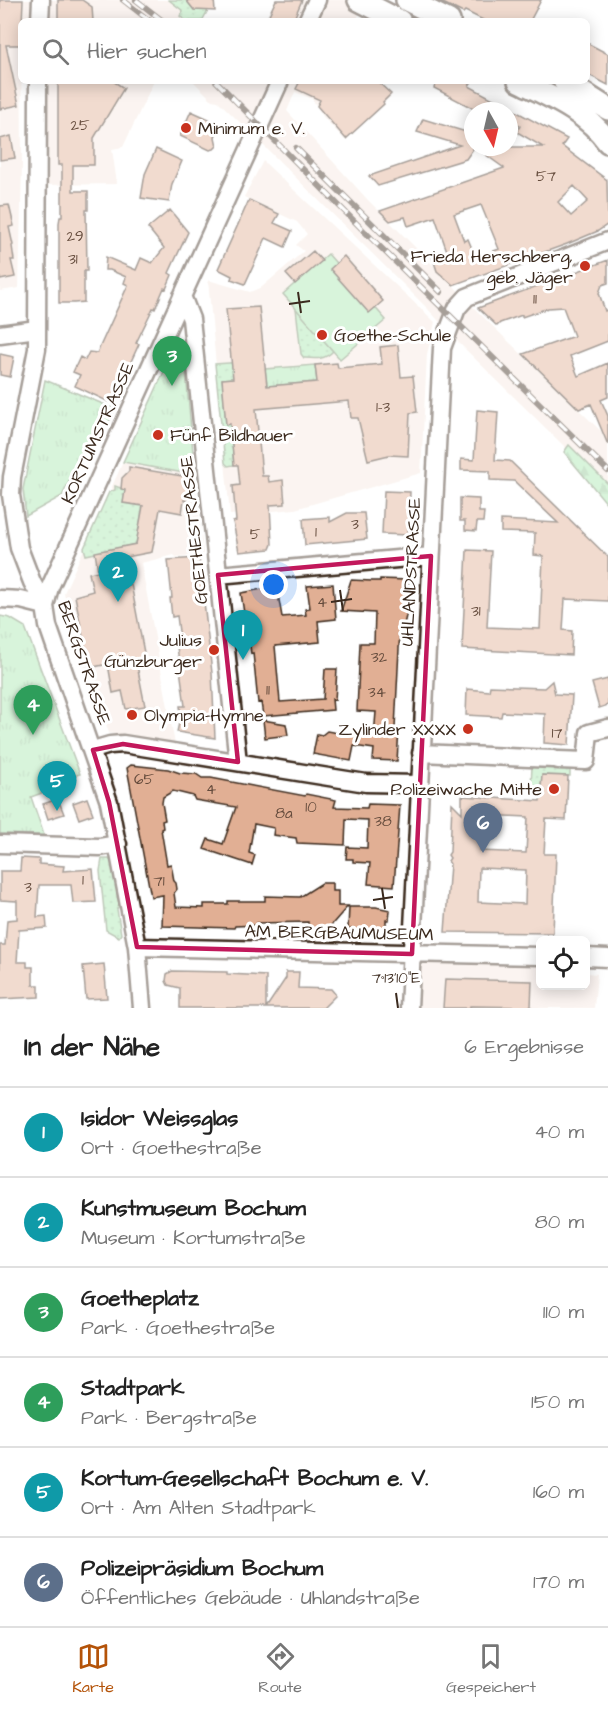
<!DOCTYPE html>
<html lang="de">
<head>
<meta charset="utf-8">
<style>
	body { margin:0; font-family:"Architects Daughter",sans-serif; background:#f2f2f2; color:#222 }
	.controls { position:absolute; right:18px; bottom:18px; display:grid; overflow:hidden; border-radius:9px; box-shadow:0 3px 15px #0003 }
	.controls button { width:54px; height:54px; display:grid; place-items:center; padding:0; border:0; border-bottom:2px solid #e0e0e0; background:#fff; color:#222; font:30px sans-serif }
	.compass { position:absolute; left:464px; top:102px; width:54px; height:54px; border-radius:50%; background:#fff; box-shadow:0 3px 15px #0003; rotate:172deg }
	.you { position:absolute; left:274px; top:585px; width:21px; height:21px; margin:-15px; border:4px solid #fff; border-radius:50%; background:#1a73e8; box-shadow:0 0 0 9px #1a73e833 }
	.badge { display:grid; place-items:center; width:39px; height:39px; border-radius:50%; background:#b45309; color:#fff; font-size:20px; font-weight:700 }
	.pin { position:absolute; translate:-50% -50px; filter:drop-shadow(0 2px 3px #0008) }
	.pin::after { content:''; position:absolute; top:32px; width:21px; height:18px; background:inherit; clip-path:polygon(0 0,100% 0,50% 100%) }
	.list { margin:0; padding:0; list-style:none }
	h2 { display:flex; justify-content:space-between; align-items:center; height:78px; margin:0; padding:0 24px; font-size:26px }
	h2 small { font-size:20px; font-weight:400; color:#767676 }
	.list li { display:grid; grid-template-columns:39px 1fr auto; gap:18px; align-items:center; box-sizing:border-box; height:90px; padding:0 24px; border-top:2px solid #e0e0e0 }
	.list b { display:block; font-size:22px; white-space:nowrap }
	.list p { margin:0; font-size:20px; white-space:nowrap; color:#767676 }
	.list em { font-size:20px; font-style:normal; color:#767676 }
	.icon { flex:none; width:33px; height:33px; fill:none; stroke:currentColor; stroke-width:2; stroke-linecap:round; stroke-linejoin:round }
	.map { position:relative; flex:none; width:608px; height:1008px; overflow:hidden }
	.search { position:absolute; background:#fff; box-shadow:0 3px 15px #0003; left:18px; right:18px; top:18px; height:66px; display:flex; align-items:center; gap:15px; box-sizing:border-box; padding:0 21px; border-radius:9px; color:#767676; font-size:22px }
	.sheet { height:618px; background:#fff }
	nav { display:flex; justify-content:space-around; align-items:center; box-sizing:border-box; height:84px; border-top:2px solid #e0e0e0; background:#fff; font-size:16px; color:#767676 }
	nav a { display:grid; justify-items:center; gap:3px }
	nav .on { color:#b45309 }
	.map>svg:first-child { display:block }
	.built { fill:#f6e7df }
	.grass { fill:url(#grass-dots); stroke:#728866; stroke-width:1.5 }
	.forest { fill:url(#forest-firs); stroke:#728866; stroke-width:1.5 }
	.park { fill:url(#park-tufts); stroke:#728866; stroke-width:1.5 }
	.garden { fill:#a9e7af; stroke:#728866; stroke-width:1.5 }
	.building { fill:#e1af94; stroke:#3b2a1e; stroke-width:1.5; fill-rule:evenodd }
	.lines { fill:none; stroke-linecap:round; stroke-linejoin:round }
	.minor-casing { stroke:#3b2a1e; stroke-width:21 }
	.major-casing { stroke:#3b2a1e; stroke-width:26 }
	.minor { stroke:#fff; stroke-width:16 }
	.major { stroke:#fff; stroke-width:21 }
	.rail-casing { stroke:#3b2a1e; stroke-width:6 }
	.rail { stroke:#fff; stroke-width:4; stroke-dasharray:11; stroke-linecap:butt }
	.marked { fill:none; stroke:#c2185b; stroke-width:4.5; stroke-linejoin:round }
	.ticks { fill:none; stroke:#3b2a1e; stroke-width:2 }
	.poi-dot { fill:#c8321e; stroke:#fff; stroke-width:2 }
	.labels { text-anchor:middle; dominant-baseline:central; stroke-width:6; stroke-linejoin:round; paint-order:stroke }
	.number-label { font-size:15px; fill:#644b3c }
	.poi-label { font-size:18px; fill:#3b2a1e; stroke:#fff; text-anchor:start }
	.street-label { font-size:18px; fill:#3b2a1e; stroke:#fff }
	.ticks-label { font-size:15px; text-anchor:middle; fill:#3b2a1e; stroke:#fff; stroke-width:6; stroke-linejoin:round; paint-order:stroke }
</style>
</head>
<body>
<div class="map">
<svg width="608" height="1008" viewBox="0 0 608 1008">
	<defs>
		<pattern id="grass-dots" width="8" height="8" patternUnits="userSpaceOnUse" patternTransform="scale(1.5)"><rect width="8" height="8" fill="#a9e7af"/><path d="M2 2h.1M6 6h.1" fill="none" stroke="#92c696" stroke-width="1.8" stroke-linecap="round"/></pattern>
		<pattern id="forest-firs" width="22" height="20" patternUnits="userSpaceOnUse" patternTransform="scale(1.5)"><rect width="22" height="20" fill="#a9e7af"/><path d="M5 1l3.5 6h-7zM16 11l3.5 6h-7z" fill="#92c696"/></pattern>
		<pattern id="park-tufts" width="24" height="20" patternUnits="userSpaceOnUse" patternTransform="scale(1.5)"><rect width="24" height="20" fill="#a9e7af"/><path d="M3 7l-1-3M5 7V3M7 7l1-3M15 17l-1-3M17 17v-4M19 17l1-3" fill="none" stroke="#92c696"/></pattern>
	</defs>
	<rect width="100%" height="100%" fill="#fff"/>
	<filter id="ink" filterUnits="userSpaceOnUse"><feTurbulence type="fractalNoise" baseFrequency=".0167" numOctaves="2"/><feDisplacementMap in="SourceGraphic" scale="12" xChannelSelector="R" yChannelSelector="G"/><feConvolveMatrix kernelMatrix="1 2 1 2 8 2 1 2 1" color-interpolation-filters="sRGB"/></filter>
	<g filter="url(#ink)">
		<!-- built -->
		<path class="built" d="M0,0h34l-1,21h-12l1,144 -3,123 -19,3z
			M46,0h123l14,11 -3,5 6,5h-140z
			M275,0h91l-10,21h-90z
			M45,81h109l-31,66 -11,2 5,35 -73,1z
			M193,81h184l15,14 -47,45 -21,-22 -12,-19 -17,-7 -8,19 80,88 86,86 17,19 138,134v46l-38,-38 -3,3 -108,-106 -32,-35 -163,-162 -46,-45 -6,-1z
			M263,161l172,161 -8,32 -6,119 -126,36 -65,6 -22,-235 42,12 12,-5 42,-36 -8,-6 11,-11 -10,-12 -53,-25z
			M123,462l72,13 8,79 -27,3 -2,-2 -33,8 34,181 -66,-11 -9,-27 -7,-33 -7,1 -5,-26 -7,1 -10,-56z
			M426,963l114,3v20h46v-13l11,1 -3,34h-177l1,-37 4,-7z"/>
		<!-- grass -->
		<path class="grass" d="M169,0h17l8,10h14l-6,11h-16l-6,-5 3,-5z
			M296,308l37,43c-8,9 -17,8 -29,7l-3,-4z
			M243,362l1,15 -22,2 4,45h4l4,41 -6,1 -3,-3 -10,-99z
			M115,486l11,4 -3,13 20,2 -7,39 -50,11 -2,-7 25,-56 6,-2z
			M532,767l38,1v8l-28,-1 -1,12 -10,-1z
			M102,859h7l3,3 8,42 -3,5 4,25 -2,3 -13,-7 -6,-59z"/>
		<!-- forest -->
		<path class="forest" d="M569,445l39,39v21l-44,-53z"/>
		<!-- park -->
		<path class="park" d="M177,348l7,2 11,125 -72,-13 50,-110z
			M315,365l2,17 -50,4 -2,-17z
			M45,380l70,29 -11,23 -15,9 -27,55 -36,20 -3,-27z
			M0,616l10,2 15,9 55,147 -4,1 -1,8 -16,1 -9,6 -19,7 13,38 -44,-1z"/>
		<!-- garden -->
		<path class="garden" d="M328,254l58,66 -46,39 -57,-65z"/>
		<!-- building -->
		<path class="building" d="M0,0h23l-2,45h-15l13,60 -19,4z
			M58,0h24l10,7 1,14h-35z
			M186,0h28l1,11 -21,-1z
			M276,0h26l-9,21h-27z
			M437,0h104l-11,21h-45l-20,-10 -2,2z
			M587,43l21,11v31l-21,-11z
			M58,81h55l11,7 -30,50v27h-21v26h15v19h-2l1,61h-3v31l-10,1h-15v-80l1,-6h2v-52h-4z
			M300,81h77l14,13 -8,8 1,2 -38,35 -29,-33 3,-6 -24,-11z
			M438,81h34l-3,5 98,53 -5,7 45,34 1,44 -10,7 -31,13 -114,41 -16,-14 -5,-15 15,-5 -12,-34 -27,9 -3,-9 -15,4 -10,-10 124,-43 -29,-21h68l-26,-15 3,-6 -11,-6v-9h-31l-44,-23zM574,186l14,15 -17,15 -13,-14zM481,205l18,44 -23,9 -8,-19 -4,2 -10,-27z
			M191,111l29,13 -5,13 2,9 -3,3 -4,1 -30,-14z
			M423,119l50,15v15l-7,10 -88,27 -9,-10 91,-31 -43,-13z
			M11,136l4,22 -15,2v-21z
			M156,149l26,12 -10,23 -3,18 -28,-4 4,-24z
			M249,200l30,14 -5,9 18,8 -7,16 -19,-9 -21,46 -14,-5 1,-3 -14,-7z
			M9,205l5,21 -5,1 4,18 -1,1 2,14h-3l4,17 -15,3v-74z
			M170,210l18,22 -19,41 3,2 -6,14 -2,-1 -9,21 -2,-1 -17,35 3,1 -22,48 2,3 -3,6 -5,2 -36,-17 5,-11 -7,-3 7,-15 5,3 4,-8 8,1 31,-68 -4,-2 2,-6 -16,-7h-5l1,-13 30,13 5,-12 11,5 12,-15 -16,-20z
			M313,251l9,10 -27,23 -9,-10z
			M344,256l39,45 -14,12 -39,-44z
			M608,260v23l-6,2 -3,8 6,18 3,-2v32l-38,15 8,20 30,-13v34l-7,3 7,16v29l-17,-41 -12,5 -56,-55 51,-18 -11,-29 -15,1 -26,9v-2l-22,8 -3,3 -19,-18z
			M259,307l8,79 50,-4 -2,-17 22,-2 1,5 44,-4 -2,-17 18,-2 3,32 12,-1 4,36 -7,1 -2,43 -19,-1 -21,5 -10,-42h-7l-2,-17 -93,8 6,67h6l1,6 14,-2 2,24 -15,1 2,39 -2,5 -31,3 -6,-30 3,-1 -3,-35 7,-1 -2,-20h-4l-4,-41 -4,1 -4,-46 11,-1 -7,-69z
			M0,354l14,3 -4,20 -10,-2z
			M477,410l21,2 -3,48 15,1 98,96v44l-43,-2 -2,31 9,1 -1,24 -109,-6 5,-99 24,1 -4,76 53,2 3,-73 -9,-1 1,-22 -34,-1v-12l57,3 -44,-42 -24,-1v-9l-29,-1v-11l13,1z
			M129,467l59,10 -1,4 4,9 -2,11 -5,-1 -2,13 -22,-4 -8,43 -36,7 5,27 10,-2 14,74 -9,2 9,46 -19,3 -4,-18 -9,2 -5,-29 -19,4 -14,-72 18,-5 -4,-18 9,-2 -3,-19 41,-8 7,-38 -20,-3 2,-13 -4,-1 1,-11 7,-7z
			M384,491l26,1 -2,43 -26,-1z
			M460,498l19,1v13h5l-1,10h-6l-1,9 -11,-1v-9h-5z
			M347,513h17l3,26 -62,6 -2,-26 27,-2v5z
			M199,558l13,115 3,65 -38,-6 4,-18 -1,-8h5l-8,-59h4l-4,-31 -5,1 -2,-19h2l-4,-38z
			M380,579l28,1 1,23 -6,26h-3l-5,99h4l-2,33 -24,-1 1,-11 -20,-3 -3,15 -38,-7 4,-20 5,1 5,-4 27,5 1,-3 19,3 2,-24 -19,-1 3,-68h14l1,-30 -34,-2 10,-31 21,1h8z
			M333,584l3,35 -18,2 2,21 -45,4 5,56 43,-3 2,-30h12l-2,31 -3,-1 1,11 -70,6 -2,-14 -3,1 -5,-50 -2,1 -4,-34h-2l-4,-27 21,-4 2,2 11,-1 3,4 4,23 24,-2 -1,-6 5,-1 -3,-22z
			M608,679v26l-9,3 -7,-25z
			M552,681l3,13 17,1 -3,50 -25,-2 1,-29 -43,-2 -1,5 -35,-2 1,-26 22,2 1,-5 54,2z
			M263,720l23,4 2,11 -23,3z
			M131,765l37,4 12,4 16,1 6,4h9l94,18 1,-2 30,6 -2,7 33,1 1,-4 32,1 -6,81 -26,-2 2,-21 -17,-1v-3h-7l1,-12 20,1 1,-28 -22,-1 -1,26 -48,-2 -1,-5 -23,-3 1,-7 -20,-4 -5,29 6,2 -3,10 -48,-16 4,-10 15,5 13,-37 -41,-7 -2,-4 -20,-5 -10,6 -1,6 3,17 -3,1 1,7 -2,1 6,36 4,-1 3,17 2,2 1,6 -3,4 2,14 28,1v-4h24v-3h37v-5l35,1 22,-14h10v8h6v15h10l-21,24 -19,-1v-7l-51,1v2l-22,1 -1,2 -72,-2 1,-31 -12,2 -24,-129z
			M542,775l26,1 -2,44 -20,-1 -2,35h12l-3,79 -108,-1 5,-68 -2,-3 2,-3 -2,-3 2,-3 2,-49 10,10v-17l78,5zM482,815l46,2 -2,36 -46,-2zM479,868l47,2 -1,34 -47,-2z
			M87,798l6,16 -14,5 -6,-16z
			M58,799l6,15 -16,5 -5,-15z
			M21,858l18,1v5l25,2 -1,5 30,-2 3,33 -23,1 -2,-18h-32l-2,32 9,-1 1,12 -28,2 -2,32h10v5h6v18h6v12l-39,2v-54h5l2,-25 10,-1v-18l-17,-1v-29h20z
			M349,907h27l14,3 -1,10h-3v12l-38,-3z
			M104,964l3,34 -21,1 -3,-33z
			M172,971l55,1v2l39,2v32h-86v-20l-12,-3 -2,-4 1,-7z
			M286,972h13l-1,16 33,1 5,6 -13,13h-57l20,-30z
			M445,979l87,2 -1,26 -61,-1v2h-27z"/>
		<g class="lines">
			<!-- minor casing -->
			<g class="minor-casing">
				<path id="minor" d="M40,21l1,-21
					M307,21l10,-21
					M38,81l-1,268 -25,128 -1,18 8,53 13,34 13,24 3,20 61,176 28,145 5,61
					M182,296l9,23 47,443
					M0,334l37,-5
					M218,575l213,-19
					M0,599l21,1 24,6
					M45,606l5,-19 230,-506
					M93,750l17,-5 13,-1 243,39 53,1
					M421,753l132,6
					M558,760l28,1 3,-28 19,-5
					M0,844l100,3 18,-3
					M137,947l403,9
					M586,957l22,1
					M409,1008l33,-660 15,-40 10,-11 141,-56"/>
			</g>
			<!-- major casing -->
			<g class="major-casing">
				<path id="major" d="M359,0l41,21
					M407,0l42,21
					M519,81c32,16 68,31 89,61
					M564,81l44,28"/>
			</g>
			<!-- minor -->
			<use href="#minor" class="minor"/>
			<!-- major -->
			<use href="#major" class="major"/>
			<!-- rail casing -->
			<g class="rail-casing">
				<path id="rail" d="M123,0l27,21
					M136,0l27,21
					M216,81l148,150 244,240
					M296,148l145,144"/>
			</g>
			<!-- rail -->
			<use href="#rail" class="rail"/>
		</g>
	</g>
	<!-- marked area -->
	<path d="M0 0H608V1008H0ZM431,556l-19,398 -275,-7 -28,-145 -16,-52 30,-6 115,18 -20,-187z" fill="#fff" fill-opacity=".55" fill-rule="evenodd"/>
	<path class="marked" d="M431,556l-19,398 -275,-7 -28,-145 -16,-52 30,-6 115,18 -20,-187z"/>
	<!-- ticks -->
	<path class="ticks" d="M298,292l3,21M289,304l21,-3M340,590l3,21M331,602l21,-3M382,888l3,21M373,900l20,-3M396,993l2,15"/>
	<!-- markers -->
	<g class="poi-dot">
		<circle cx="186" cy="128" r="6"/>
		<circle cx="585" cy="266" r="6"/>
		<circle cx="322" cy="335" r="6"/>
		<circle cx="158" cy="435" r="6"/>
		<circle cx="214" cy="650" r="6"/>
		<circle cx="132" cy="715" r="6"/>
		<circle cx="468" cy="729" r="6"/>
		<circle cx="554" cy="789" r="6"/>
	</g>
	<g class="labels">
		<!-- number labels -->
		<g class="number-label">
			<text x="80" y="125">25</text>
			<text x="546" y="176">57</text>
			<text x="75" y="236">29</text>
			<text x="73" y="259">31</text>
			<text x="535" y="299">11</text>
			<text x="383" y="407">1-3</text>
			<text x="355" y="524">3</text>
			<text x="316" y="532">1</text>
			<text x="255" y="534">5</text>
			<text x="322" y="602">4</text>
			<text x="476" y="611">31</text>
			<text x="379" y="657">32</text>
			<text x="268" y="690">11</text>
			<text x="377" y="692">34</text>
			<text x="557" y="733">17</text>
			<text x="144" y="779">65</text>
			<text x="211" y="789">4</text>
			<text x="311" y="807">10</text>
			<text x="284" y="813">8a</text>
			<text x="383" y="821">38</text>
			<text x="83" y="880">1</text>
			<text x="159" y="881">71</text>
			<text x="28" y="887">3</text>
		</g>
		<!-- poi labels -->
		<g class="poi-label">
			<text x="198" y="128">Minimum e. V.</text>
			<text x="573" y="256" text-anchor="end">Frieda Herschberg,<tspan x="573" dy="21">geb. Jäger</tspan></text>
			<text x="334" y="335">Goethe-Schule</text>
			<text x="170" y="435">Fünf Bildhauer</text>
			<text x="202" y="640" text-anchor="end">Julius<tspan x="202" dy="21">Günzburger</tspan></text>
			<text x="144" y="715">Olympia-Hymne</text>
			<text x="456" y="729" text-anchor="end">Zylinder XXXX</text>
			<text x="542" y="789" text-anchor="end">Polizeiwache Mitte</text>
		</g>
		<!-- street labels -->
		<g class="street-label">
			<text transform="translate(98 433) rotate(-66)">KORTUMSTRASSE</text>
			<text transform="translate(194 530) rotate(-96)">GOETHESTRASSE</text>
			<text transform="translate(411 572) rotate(-87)">UHLANDSTRASSE</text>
			<text transform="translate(84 663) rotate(71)">BERGSTRASSE</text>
			<text transform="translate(339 933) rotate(1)">AM BERGBAUMUSEUM</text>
		</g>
	</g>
	<g class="ticks-label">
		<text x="396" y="983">7°13'10"E</text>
	</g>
</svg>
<div class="controls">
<button><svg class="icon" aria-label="locate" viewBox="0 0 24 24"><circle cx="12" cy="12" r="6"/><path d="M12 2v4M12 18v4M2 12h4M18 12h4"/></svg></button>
</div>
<svg class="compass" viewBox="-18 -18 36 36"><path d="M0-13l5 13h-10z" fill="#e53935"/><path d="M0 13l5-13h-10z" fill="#767676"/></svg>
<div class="you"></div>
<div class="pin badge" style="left:243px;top:660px;background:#0f9aa8">1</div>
<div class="pin badge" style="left:118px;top:602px;background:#0f9aa8">2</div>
<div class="pin badge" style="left:172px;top:386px;background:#2e9e5b">3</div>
<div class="pin badge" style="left:33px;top:735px;background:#2e9e5b">4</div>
<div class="pin badge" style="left:57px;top:811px;background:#0f9aa8">5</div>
<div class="pin badge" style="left:483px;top:853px;background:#5c6f8a">6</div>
<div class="search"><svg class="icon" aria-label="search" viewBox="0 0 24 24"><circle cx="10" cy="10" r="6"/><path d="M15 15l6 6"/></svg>Hier suchen</div>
</div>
<section class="sheet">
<h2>In der Nähe<small>6 Ergebnisse</small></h2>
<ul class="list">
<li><span class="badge" style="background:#0f9aa8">1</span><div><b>Isidor Weissglas</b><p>Ort · Goethestraße</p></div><em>40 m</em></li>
<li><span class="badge" style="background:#0f9aa8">2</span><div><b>Kunstmuseum Bochum</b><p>Museum · Kortumstraße</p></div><em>80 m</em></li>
<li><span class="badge" style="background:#2e9e5b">3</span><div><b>Goetheplatz</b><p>Park · Goethestraße</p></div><em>110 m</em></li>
<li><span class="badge" style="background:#2e9e5b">4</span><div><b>Stadtpark</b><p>Park · Bergstraße</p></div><em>150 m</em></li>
<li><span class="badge" style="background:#0f9aa8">5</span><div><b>Kortum-Gesellschaft Bochum e. V.</b><p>Ort · Am Alten Stadtpark</p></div><em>160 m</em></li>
<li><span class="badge" style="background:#5c6f8a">6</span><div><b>Polizeipräsidium Bochum</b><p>Öffentliches Gebäude · Uhlandstraße</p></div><em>170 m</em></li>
</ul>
</section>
<nav>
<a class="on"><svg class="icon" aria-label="map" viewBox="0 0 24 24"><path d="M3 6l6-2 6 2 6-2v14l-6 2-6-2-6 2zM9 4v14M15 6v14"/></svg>Karte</a>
<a><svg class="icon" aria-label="directions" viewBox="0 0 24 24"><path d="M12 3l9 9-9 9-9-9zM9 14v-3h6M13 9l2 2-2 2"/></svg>Route</a>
<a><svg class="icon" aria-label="saved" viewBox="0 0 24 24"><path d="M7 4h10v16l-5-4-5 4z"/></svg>Gespeichert</a>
</nav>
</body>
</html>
